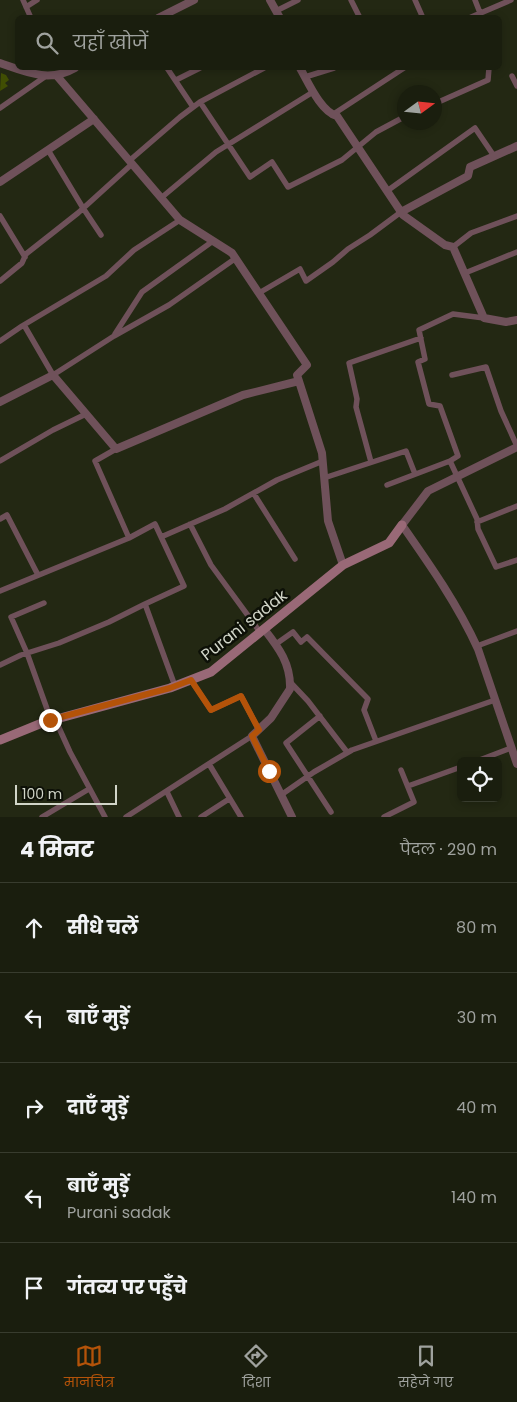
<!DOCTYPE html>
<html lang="hi">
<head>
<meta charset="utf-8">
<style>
	body { margin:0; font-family:Poppins,"Noto Sans Devanagari",sans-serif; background:#272b1c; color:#f1f3f6 }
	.controls { position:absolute; right:15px; bottom:15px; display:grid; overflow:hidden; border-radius:8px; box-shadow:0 2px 8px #0003 }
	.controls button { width:45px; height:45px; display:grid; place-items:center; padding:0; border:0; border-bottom:1px solid #383c2e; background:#1a1e0e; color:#f1f3f6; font:25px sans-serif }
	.compass { position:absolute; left:397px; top:85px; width:45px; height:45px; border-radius:50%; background:#1a1e0e; box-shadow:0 2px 8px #0003; rotate:75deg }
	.scale { position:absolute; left:15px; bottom:12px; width:102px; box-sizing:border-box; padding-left:5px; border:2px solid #d1d5c8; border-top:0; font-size:14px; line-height:18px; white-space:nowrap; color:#d1d5c8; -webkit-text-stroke:4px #0d1007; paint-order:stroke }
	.stop { position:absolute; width:15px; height:15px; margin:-11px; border:4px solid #b45309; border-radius:50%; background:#fff }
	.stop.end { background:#b45309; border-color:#fff; box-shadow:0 1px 5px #0008 }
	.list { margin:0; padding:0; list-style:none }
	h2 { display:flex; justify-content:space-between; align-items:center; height:65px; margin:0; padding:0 20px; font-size:21px }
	h2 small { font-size:16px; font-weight:400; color:#9fa29e }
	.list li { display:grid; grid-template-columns:32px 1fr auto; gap:15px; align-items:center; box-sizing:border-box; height:90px; padding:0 20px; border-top:1px solid #383c2e }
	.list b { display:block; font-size:19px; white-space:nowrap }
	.list p { margin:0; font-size:16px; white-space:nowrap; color:#9fa29e }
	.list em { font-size:16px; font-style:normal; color:#9fa29e }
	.icon { flex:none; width:28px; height:28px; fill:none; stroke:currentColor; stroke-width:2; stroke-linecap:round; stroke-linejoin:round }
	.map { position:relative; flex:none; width:517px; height:817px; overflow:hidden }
	.search { position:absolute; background:#1a1e0e; box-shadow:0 2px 8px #0003; left:15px; right:15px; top:15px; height:55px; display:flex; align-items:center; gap:12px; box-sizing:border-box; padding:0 18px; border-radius:8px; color:#9fa29e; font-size:19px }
	.sheet { height:515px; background:#1a1e0e }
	nav { display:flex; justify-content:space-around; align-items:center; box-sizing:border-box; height:70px; border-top:1px solid #383c2e; background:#1a1e0e; font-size:14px; color:#9fa29e }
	nav a { display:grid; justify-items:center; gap:2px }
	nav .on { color:#b45309 }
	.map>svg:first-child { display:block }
	.building { fill:#404e03 }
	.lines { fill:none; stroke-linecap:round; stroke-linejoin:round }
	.minor { stroke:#6f515a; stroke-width:5.5 }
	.tertiary { stroke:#6f515a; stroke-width:8 }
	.secondary { stroke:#996977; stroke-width:9 }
	.route { stroke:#b45309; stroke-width:6 }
	.labels { text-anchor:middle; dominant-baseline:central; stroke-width:5; stroke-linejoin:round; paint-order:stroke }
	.street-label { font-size:16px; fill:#d1d5c8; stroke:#0d1007 }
</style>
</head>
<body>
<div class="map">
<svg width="517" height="817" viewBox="0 0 517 817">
	<rect width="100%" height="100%" fill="#232813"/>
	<!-- building -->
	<path class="building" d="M1,73l5,2 3,5 -4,3 3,3 -8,5z"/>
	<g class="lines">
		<!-- minor -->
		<path class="minor" d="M23,0l8,18
			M351,0l9,18
			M415,0l8,18
			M475,0l7,18
			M26,7l11,-7
			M276,11l22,-11
			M469,18l42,-18
			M167,68l26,39
			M512,76l5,10
			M305,77l29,-9
			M176,80l24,-12
			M200,102l50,75 22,-15 16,25 54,-27 34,-28 28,-15
			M434,104l54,-24 1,-12
			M0,108l46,-32
			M332,115l72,-47
			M48,150l35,58 18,27
			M129,161l51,-44 20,-15 64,-34
			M387,191l88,-63 19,28
			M161,198l55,-46 97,-60
			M0,216l25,41
			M453,247l18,-14 46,-17
			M465,273l52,-21
			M0,281l22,-18 4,-9 52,-41 54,-49
			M259,293l41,-24 6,12 27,-19 15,-13 22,-14 31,-23
			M484,318l-31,-4 -34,16 6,29 -7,3 11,42 11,2 18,50 -8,5 27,58 1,10 18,38 21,-7
			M24,325l29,50 61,-39 55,-31 67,-47
			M115,334l27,-42 71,-51
			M0,341l22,-15 84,-50 28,-26 46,-30
			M452,375l34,-8 15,44 16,35
			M0,461l53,-31 33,-16
			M371,462l-15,-55 1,-8 -8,-36 72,-25
			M324,478l82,-27 9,23
			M387,485l63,-24
			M254,494l41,65
			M0,519l7,-4 31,60
			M477,522l40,-16
			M190,524l21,41 49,67
			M161,537l64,-28 52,-29 46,-19
			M129,538l26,-14 29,62 -39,18
			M0,591l129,-53 -34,-77 21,-12
			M44,603l-33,14 16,36 24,67
			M276,644l17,-12 8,10 6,-5 61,62 -4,11 12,31
			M477,646l40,-15
			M0,665l21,-10 38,-12 50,-21 36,-18 30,82
			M191,680l20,30 30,-14 18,34
			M291,683l17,18 39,51
			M320,716l-34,27 45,69
			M55,719l15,33 35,65
			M477,761l34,-13
			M209,764l32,53
			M408,786l53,-19
			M167,792l12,25
			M281,795l33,-23 38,-22 143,-50
			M42,817l47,-28
			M126,817l126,-81
			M201,817l28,-18
			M384,817l30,-15 -13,-32"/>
		<!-- tertiary -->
		<path class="tertiary" d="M270,0l10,18
			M158,18l36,-18
			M0,63c26,9 49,20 75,5
			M300,68c8,14 21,44 37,48l66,99 42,30 8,2 31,71 22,4 11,-2
			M57,76l123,144 52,33 75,112 -10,10 25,78 6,68 15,44
			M0,182l94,-63
			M401,212l67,-36 2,-9 47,-21
			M0,402l53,-27 63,74 127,-54 56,-14
			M517,447l-89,44 -26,34c28,40 56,80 76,124l39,115
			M264,629c15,19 27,35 26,60l-19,29 -19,18 40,81"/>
		<!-- secondary -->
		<path class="secondary" d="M0,740l42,-17 128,-35 41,-16 132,-107 46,-22 13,-18"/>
	</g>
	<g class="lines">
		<!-- route -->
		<path class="route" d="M50,720l120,-32 21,-8 20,30 30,-14 18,34 -7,6 17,35"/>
	</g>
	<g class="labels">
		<!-- street labels -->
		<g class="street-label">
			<text transform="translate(244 625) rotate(-38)">Purani sadak</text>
		</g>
	</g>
</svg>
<div class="controls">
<button><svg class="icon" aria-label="locate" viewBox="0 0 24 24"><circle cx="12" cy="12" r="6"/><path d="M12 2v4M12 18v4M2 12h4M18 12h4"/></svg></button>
</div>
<svg class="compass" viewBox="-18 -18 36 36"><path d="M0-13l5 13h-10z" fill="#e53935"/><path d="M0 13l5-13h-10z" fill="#9fa29e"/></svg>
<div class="scale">100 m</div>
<div class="stop" style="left:269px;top:771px"></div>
<div class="stop end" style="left:50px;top:720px"></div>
<div class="search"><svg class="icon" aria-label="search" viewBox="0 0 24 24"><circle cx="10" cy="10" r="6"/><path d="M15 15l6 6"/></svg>यहाँ खोजें</div>
</div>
<section class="sheet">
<h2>4 मिनट<small>पैदल · 290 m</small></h2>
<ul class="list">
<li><svg class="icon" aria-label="ahead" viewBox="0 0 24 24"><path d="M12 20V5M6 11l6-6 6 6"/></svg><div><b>सीधे चलें</b></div><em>80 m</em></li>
<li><svg class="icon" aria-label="left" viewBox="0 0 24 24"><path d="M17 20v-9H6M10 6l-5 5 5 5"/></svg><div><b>बाएँ मुड़ें</b></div><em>30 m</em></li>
<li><svg class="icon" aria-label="right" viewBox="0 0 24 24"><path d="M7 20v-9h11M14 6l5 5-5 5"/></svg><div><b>दाएँ मुड़ें</b></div><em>40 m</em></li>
<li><svg class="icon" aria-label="left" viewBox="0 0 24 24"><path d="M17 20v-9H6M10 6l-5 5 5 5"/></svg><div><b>बाएँ मुड़ें</b><p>Purani sadak</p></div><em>140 m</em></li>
<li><svg class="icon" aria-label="arrive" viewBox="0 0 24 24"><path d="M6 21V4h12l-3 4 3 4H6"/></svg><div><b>गंतव्य पर पहुँचे</b></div></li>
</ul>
</section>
<nav>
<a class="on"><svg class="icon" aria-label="map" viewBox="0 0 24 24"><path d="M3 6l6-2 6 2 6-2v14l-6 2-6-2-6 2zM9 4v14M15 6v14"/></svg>मानचित्र</a>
<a><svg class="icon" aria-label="directions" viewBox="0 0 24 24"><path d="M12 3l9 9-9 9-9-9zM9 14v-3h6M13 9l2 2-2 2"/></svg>दिशा</a>
<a><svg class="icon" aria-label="saved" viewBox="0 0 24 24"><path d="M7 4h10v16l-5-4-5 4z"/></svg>सहेजे गए</a>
</nav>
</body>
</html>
